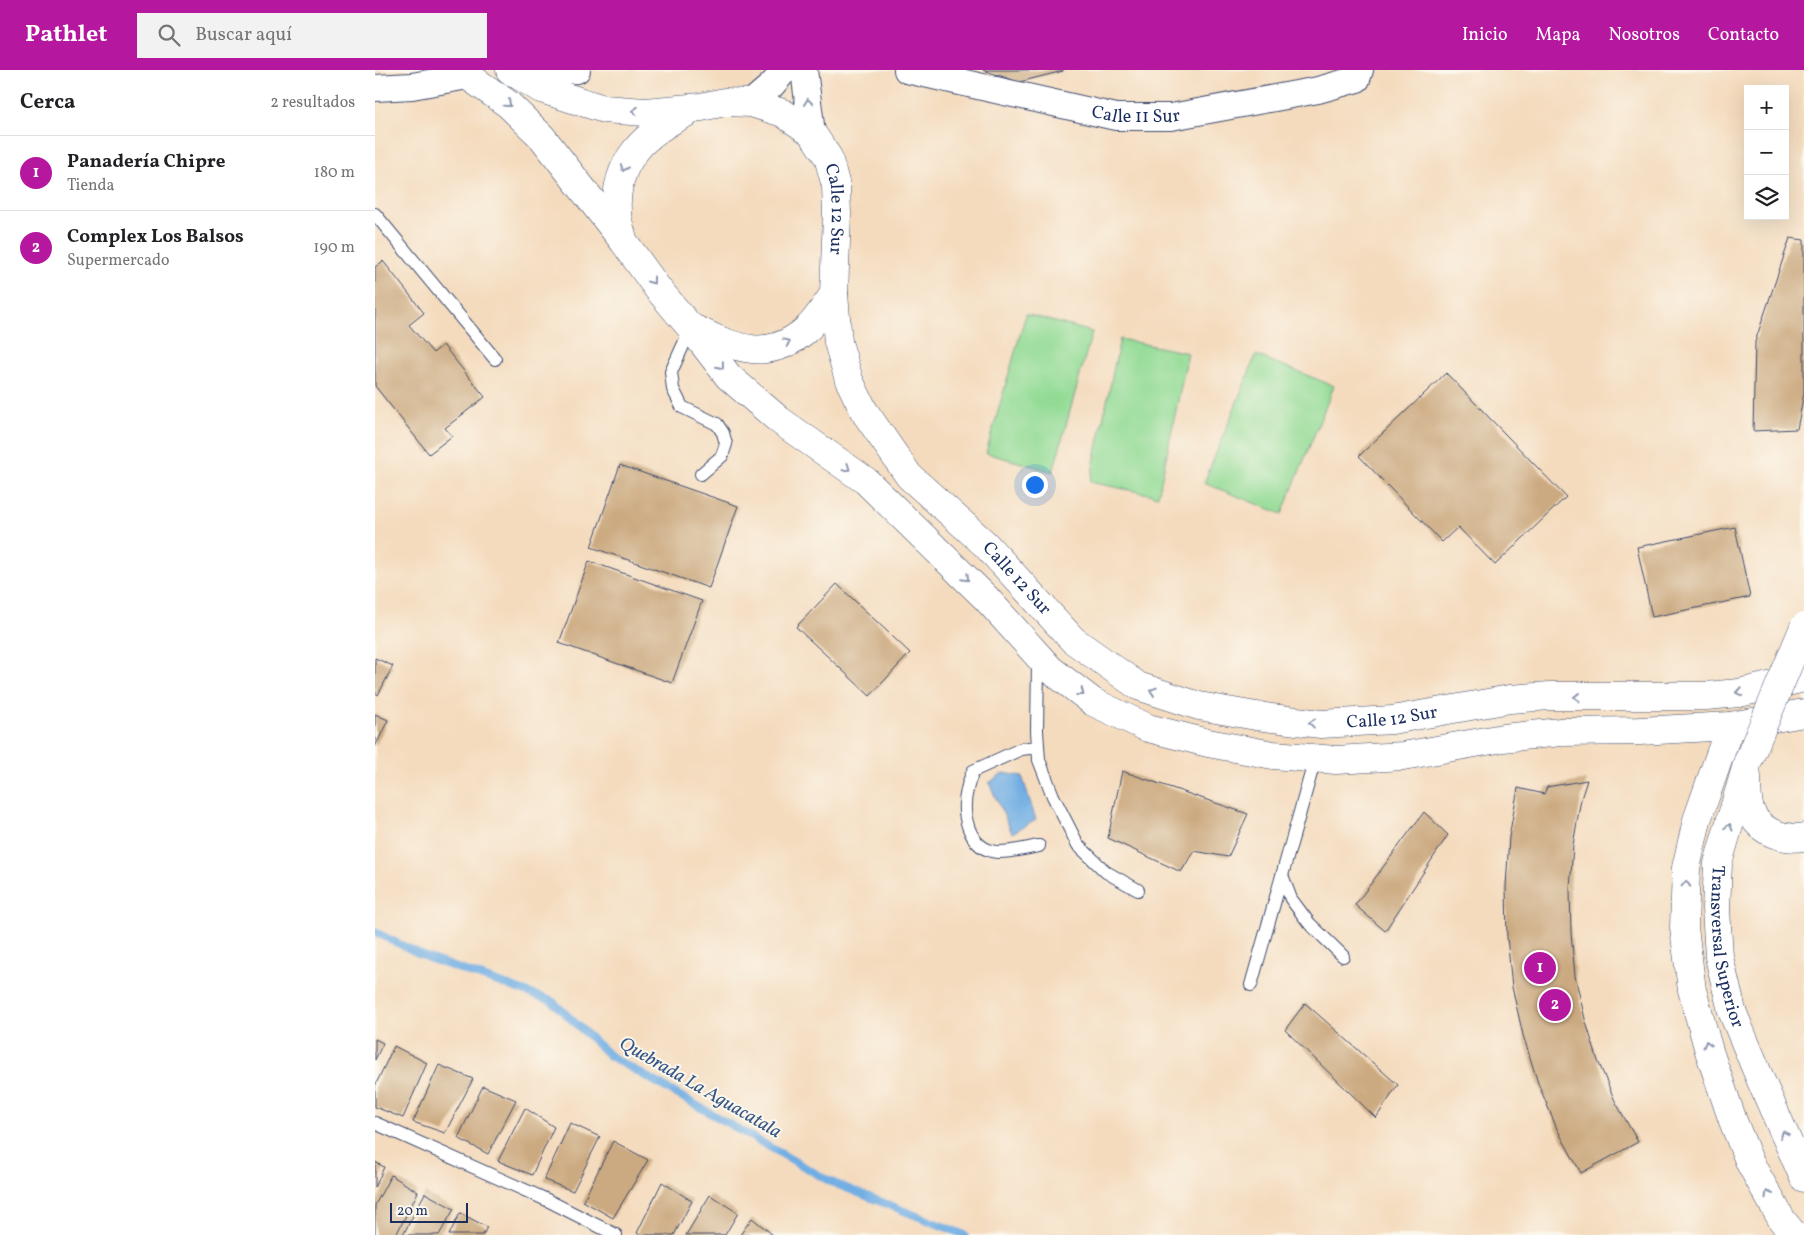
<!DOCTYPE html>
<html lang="es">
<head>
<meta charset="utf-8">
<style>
	body { margin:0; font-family:Vollkorn,serif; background:#f2f2f2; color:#202124 }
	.controls { position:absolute; right:15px; top:15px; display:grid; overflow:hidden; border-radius:0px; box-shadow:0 5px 20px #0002 }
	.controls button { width:45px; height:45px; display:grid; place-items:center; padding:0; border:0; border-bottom:1px solid #e0e0e0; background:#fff; color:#202124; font:25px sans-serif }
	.scale { position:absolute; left:15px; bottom:12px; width:78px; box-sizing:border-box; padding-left:5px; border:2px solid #1b2f5e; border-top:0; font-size:14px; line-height:18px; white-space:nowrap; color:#1b2f5e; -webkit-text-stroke:4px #fbf7ec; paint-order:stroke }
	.you { position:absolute; left:659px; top:414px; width:18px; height:18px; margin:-12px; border:4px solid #fff; border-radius:50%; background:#1a73e8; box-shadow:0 0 0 8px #1a73e833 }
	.badge { display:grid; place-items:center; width:32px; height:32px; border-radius:50%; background:#b5179e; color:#fff; font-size:16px; font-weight:700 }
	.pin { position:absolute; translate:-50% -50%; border:2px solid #fff; box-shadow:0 1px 5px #0006 }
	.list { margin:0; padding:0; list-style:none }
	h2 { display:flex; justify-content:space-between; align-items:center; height:65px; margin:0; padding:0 20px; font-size:21px }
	h2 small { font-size:16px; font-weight:400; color:#757577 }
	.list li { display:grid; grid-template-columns:32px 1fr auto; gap:15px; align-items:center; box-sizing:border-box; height:75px; padding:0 20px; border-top:1px solid #e0e0e0 }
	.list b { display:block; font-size:19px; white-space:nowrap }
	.list p { margin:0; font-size:16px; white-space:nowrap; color:#757577 }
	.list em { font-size:16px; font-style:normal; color:#757577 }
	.icon { flex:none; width:28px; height:28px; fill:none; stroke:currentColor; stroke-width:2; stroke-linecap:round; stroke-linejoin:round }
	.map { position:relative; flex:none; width:1429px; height:1165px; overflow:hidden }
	header { display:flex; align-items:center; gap:30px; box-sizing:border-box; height:70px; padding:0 25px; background:#b5179e; color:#fff }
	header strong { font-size:24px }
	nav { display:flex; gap:28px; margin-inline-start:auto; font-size:18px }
	.search { width:350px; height:45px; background:#f2f2f2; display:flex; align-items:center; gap:12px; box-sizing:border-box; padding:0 18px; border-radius:0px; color:#757577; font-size:19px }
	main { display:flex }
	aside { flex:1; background:#fff }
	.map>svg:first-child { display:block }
	.green { fill:#93db95; stroke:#57857a }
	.water { fill:#71aee3; stroke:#466ea0 }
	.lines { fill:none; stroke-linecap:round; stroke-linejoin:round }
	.stream { stroke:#71aee3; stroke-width:8 }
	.building { fill:#ccaa81 }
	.service-casing { stroke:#3c496c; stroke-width:14 }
	.minor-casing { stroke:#3c496c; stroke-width:28 }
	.secondary-casing { stroke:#3c496c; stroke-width:29 }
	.service { stroke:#fff; stroke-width:12 }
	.minor { stroke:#fff; stroke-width:26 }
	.secondary { stroke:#fff; stroke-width:28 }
	.secondary-bridge-casing { stroke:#3c496c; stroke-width:29; stroke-linecap:butt }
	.secondary-bridge { stroke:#fff; stroke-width:28 }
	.oneway { stroke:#8d97ae }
	.labels { text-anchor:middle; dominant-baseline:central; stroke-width:4; stroke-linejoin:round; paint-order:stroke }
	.street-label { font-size:18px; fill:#1b2f5e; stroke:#fbf7ec }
	.water-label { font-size:19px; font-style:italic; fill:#355586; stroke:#fbf7ec }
</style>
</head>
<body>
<header>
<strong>Pathlet</strong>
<div class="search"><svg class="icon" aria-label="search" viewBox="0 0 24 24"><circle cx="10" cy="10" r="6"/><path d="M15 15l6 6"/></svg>Buscar aquí</div>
<nav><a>Inicio</a><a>Mapa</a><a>Nosotros</a><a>Contacto</a></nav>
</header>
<main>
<aside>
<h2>Cerca<small>2 resultados</small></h2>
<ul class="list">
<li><span class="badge">1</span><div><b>Panadería Chipre</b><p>Tienda</p></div><em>180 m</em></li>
<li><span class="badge">2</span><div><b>Complex Los Balsos</b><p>Supermercado</p></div><em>190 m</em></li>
</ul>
</aside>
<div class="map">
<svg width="1429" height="1165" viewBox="0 0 1429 1165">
	<rect width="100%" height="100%" fill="#fbf7ec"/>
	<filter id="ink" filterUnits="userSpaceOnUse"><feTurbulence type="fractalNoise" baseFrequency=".02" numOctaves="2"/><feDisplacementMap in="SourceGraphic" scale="10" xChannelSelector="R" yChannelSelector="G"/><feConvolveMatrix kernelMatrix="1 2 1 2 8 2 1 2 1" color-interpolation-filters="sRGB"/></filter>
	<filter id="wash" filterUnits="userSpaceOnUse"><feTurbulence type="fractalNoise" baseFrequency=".0096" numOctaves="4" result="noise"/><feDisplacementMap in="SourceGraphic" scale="20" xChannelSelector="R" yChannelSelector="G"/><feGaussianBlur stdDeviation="1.12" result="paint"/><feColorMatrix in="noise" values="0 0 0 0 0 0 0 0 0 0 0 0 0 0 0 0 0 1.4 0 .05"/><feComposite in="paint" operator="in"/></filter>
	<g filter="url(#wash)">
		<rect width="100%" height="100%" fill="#f4dbbe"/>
		<!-- green -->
		<path class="green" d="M651,244l66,18 -39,140 -67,-19z
			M745,269l68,14 -30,143 -68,-14z
			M881,285l78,31 -52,128 -78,-31z"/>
		<!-- water -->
		<path class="water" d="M628,703l19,3 14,44 -24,13 -23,-50z"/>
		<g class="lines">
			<!-- stream -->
			<path class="stream" d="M0,862l53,26 124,43 58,55 221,126 134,53"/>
		</g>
		<g id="blocks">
			<!-- building -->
			<path class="building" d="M608,0h80v1l-44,11z
				M1415,168l14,2v153l-7,36 -44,2 2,-89z
				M8,191l41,52 -15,12 24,28 10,-8 42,52 -40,31 7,8 -23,18 -54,-68v-119z
				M1071,303l120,124 -71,68 -37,-38 -16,15 -83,-86z
				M245,395l118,41 -29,82 -118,-41z
				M1360,457l15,70 -98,20 -15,-70z
				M214,491l113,40 -30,82 -113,-40z
				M462,514l73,69 -40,43 -74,-69z
				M0,588l18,8 -15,29 -3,-2z
				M0,644l13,6 -13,27z
				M747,701l126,43 -20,43 -34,-6 -13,21 -73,-34z
				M1212,710l-6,19 -8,46 -3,44 1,44 4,43 10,43 13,42 17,40 23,41 -57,31 -24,-44 -19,-46 -15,-48 -11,-48 -5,-50 -1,-50 3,-50 9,-49 26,6 3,-7z
				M1049,742l24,23 -63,96 -30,-26z
				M930,933l93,82 -22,33 -91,-88z
				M0,969l8,4 -8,17z
				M19,976l33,17 -24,55 -28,-11v-21z
				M64,995l34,14 -28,54 -32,-11z
				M108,1016l33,14 -28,54 -30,-16z
				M150,1038l29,19 -22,48 -34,-14z
				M195,1053l30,14 -27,54 -29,-11z
				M238,1071l35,19 -35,58 -30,-17z
				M0,1092l9,5 -9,21z
				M16,1105l27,17 -22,43h-21v-30z
				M287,1112l30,19 -18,34h-34l-3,-2z
				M50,1123l29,16 -15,26h-36z
				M335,1125l28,18 -13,22h-39z
				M85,1143l27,14 -4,8h-34z
				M377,1148l21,17h-33z"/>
		</g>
	</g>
	<g filter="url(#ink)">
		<use href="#blocks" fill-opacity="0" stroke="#3c496c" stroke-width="1"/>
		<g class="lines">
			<!-- service casing -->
			<g class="service-casing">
				<path id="service" d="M0,144l120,145
					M316,258l-20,44 2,17 9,18 35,17 6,9 3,11 -4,12 -21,18
					M663,592l-1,69 2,29 14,36 25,49 28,27 32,18
					M663,677l-17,2 -48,22c-2,6 -5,12 -6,19 -6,23 1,59 30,62 12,1 30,-4 42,-6
					M907,805l9,24 18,24 34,33
					M876,915l64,-226
					M0,1053l172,77 69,35"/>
			</g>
			<!-- minor casing -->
			<g class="minor-casing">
				<g id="minor">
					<path d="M429,0l8,63"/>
					<path id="s1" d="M532,0l209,47h55l147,-27 39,-11 3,-9"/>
					<path d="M139,4l63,-4"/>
					<path d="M0,18l37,-2 56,-10"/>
					<path d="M376,33l21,-18 13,-15"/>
				</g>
			</g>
			<!-- secondary casing -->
			<g class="secondary-casing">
				<g id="secondary">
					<path d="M88,0l5,6 40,28 34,33 82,105 34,47 33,39 38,49 50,43 87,61 120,117 64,71 43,33 55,26 60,15 65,12 63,5 67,-4 100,-18 58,-6 79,-1 90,-5 74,-13"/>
					<path id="s2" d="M135,0l31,19 63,20 41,3 56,-5 24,-5 26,1 32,10 29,20 16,24 8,29 1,28 -3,80 4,48 11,38 15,31 45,65 76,68 88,96 65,46 61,20 57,10 65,8 71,-4 118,-21 40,-3h156l33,-3 65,-15"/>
					<path d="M248,169c-2,-9 -6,-18 -6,-27 -3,-51 28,-79 71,-100"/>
					<path d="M320,259c41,20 75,34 113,-1 10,-10 18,-23 26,-34"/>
					<path d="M1355,656l-33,94 -11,48 -2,60 8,62 17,61 24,70 17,42 32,57 12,15"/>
					<path id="s3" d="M1373,691l-30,102 -2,46 3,48 13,54 29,70 43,97"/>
					<path d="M1372,707c0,10 0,26 4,35 9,21 33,28 53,25"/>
				</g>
			</g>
			<!-- service -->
			<use href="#service" class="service"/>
			<!-- minor -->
			<use href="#minor" class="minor"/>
			<!-- secondary -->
			<use href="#secondary" class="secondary"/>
			<!-- secondary-bridge casing -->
			<g class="secondary-bridge-casing">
				<path id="secondary-bridge" d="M1373,691l56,-134"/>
			</g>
			<!-- secondary-bridge -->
			<use href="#secondary-bridge" class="secondary-bridge"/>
		</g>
		<!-- one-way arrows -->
		<defs><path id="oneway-chevron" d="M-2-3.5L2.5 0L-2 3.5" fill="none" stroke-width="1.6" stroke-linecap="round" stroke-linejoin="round" transform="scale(1.25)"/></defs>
		<g class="oneway">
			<use href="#oneway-chevron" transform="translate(433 32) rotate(-97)"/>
			<use href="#oneway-chevron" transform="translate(133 34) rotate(39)"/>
			<use href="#oneway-chevron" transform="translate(260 41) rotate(-176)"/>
			<use href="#oneway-chevron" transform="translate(249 98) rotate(112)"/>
			<use href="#oneway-chevron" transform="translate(277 211) rotate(54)"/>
			<use href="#oneway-chevron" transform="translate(412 272) rotate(-26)"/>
			<use href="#oneway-chevron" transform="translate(346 296) rotate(52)"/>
			<use href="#oneway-chevron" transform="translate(472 398) rotate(35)"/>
			<use href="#oneway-chevron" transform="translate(591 508) rotate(45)"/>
			<use href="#oneway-chevron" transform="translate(778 621) rotate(-162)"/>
			<use href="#oneway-chevron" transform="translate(1364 622) rotate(170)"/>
			<use href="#oneway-chevron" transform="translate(706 623) rotate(37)"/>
			<use href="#oneway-chevron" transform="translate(1202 627) rotate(-180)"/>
			<use href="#oneway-chevron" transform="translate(937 653) rotate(-173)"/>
			<use href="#oneway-chevron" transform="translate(1354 757) rotate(-74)"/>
			<use href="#oneway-chevron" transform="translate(1311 814) rotate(-88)"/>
			<use href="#oneway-chevron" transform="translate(1332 974) rotate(-106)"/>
			<use href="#oneway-chevron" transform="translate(1409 1064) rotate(-114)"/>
			<use href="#oneway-chevron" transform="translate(1393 1124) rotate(-120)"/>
		</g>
	</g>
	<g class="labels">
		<!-- street labels -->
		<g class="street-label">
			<text stroke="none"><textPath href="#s1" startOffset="234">Calle 11 Sur</textPath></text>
			<text stroke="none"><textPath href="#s2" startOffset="401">Calle 12 Sur</textPath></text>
			<text stroke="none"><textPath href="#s2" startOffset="836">Calle 12 Sur</textPath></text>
			<text stroke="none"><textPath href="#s2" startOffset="1258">Calle 12 Sur</textPath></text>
			<text stroke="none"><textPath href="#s3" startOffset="191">Transversal Superior</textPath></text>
		</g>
		<!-- water labels -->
		<g class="water-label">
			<text transform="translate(325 1018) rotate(30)">Quebrada La Aguacatala</text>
		</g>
	</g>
</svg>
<div class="controls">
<button>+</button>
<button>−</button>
<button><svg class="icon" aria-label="layers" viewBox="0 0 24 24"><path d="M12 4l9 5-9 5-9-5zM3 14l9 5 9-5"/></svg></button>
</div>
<div class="scale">20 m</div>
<div class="you"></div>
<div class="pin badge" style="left:1165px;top:898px">1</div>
<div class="pin badge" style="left:1180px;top:935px">2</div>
</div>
</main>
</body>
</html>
